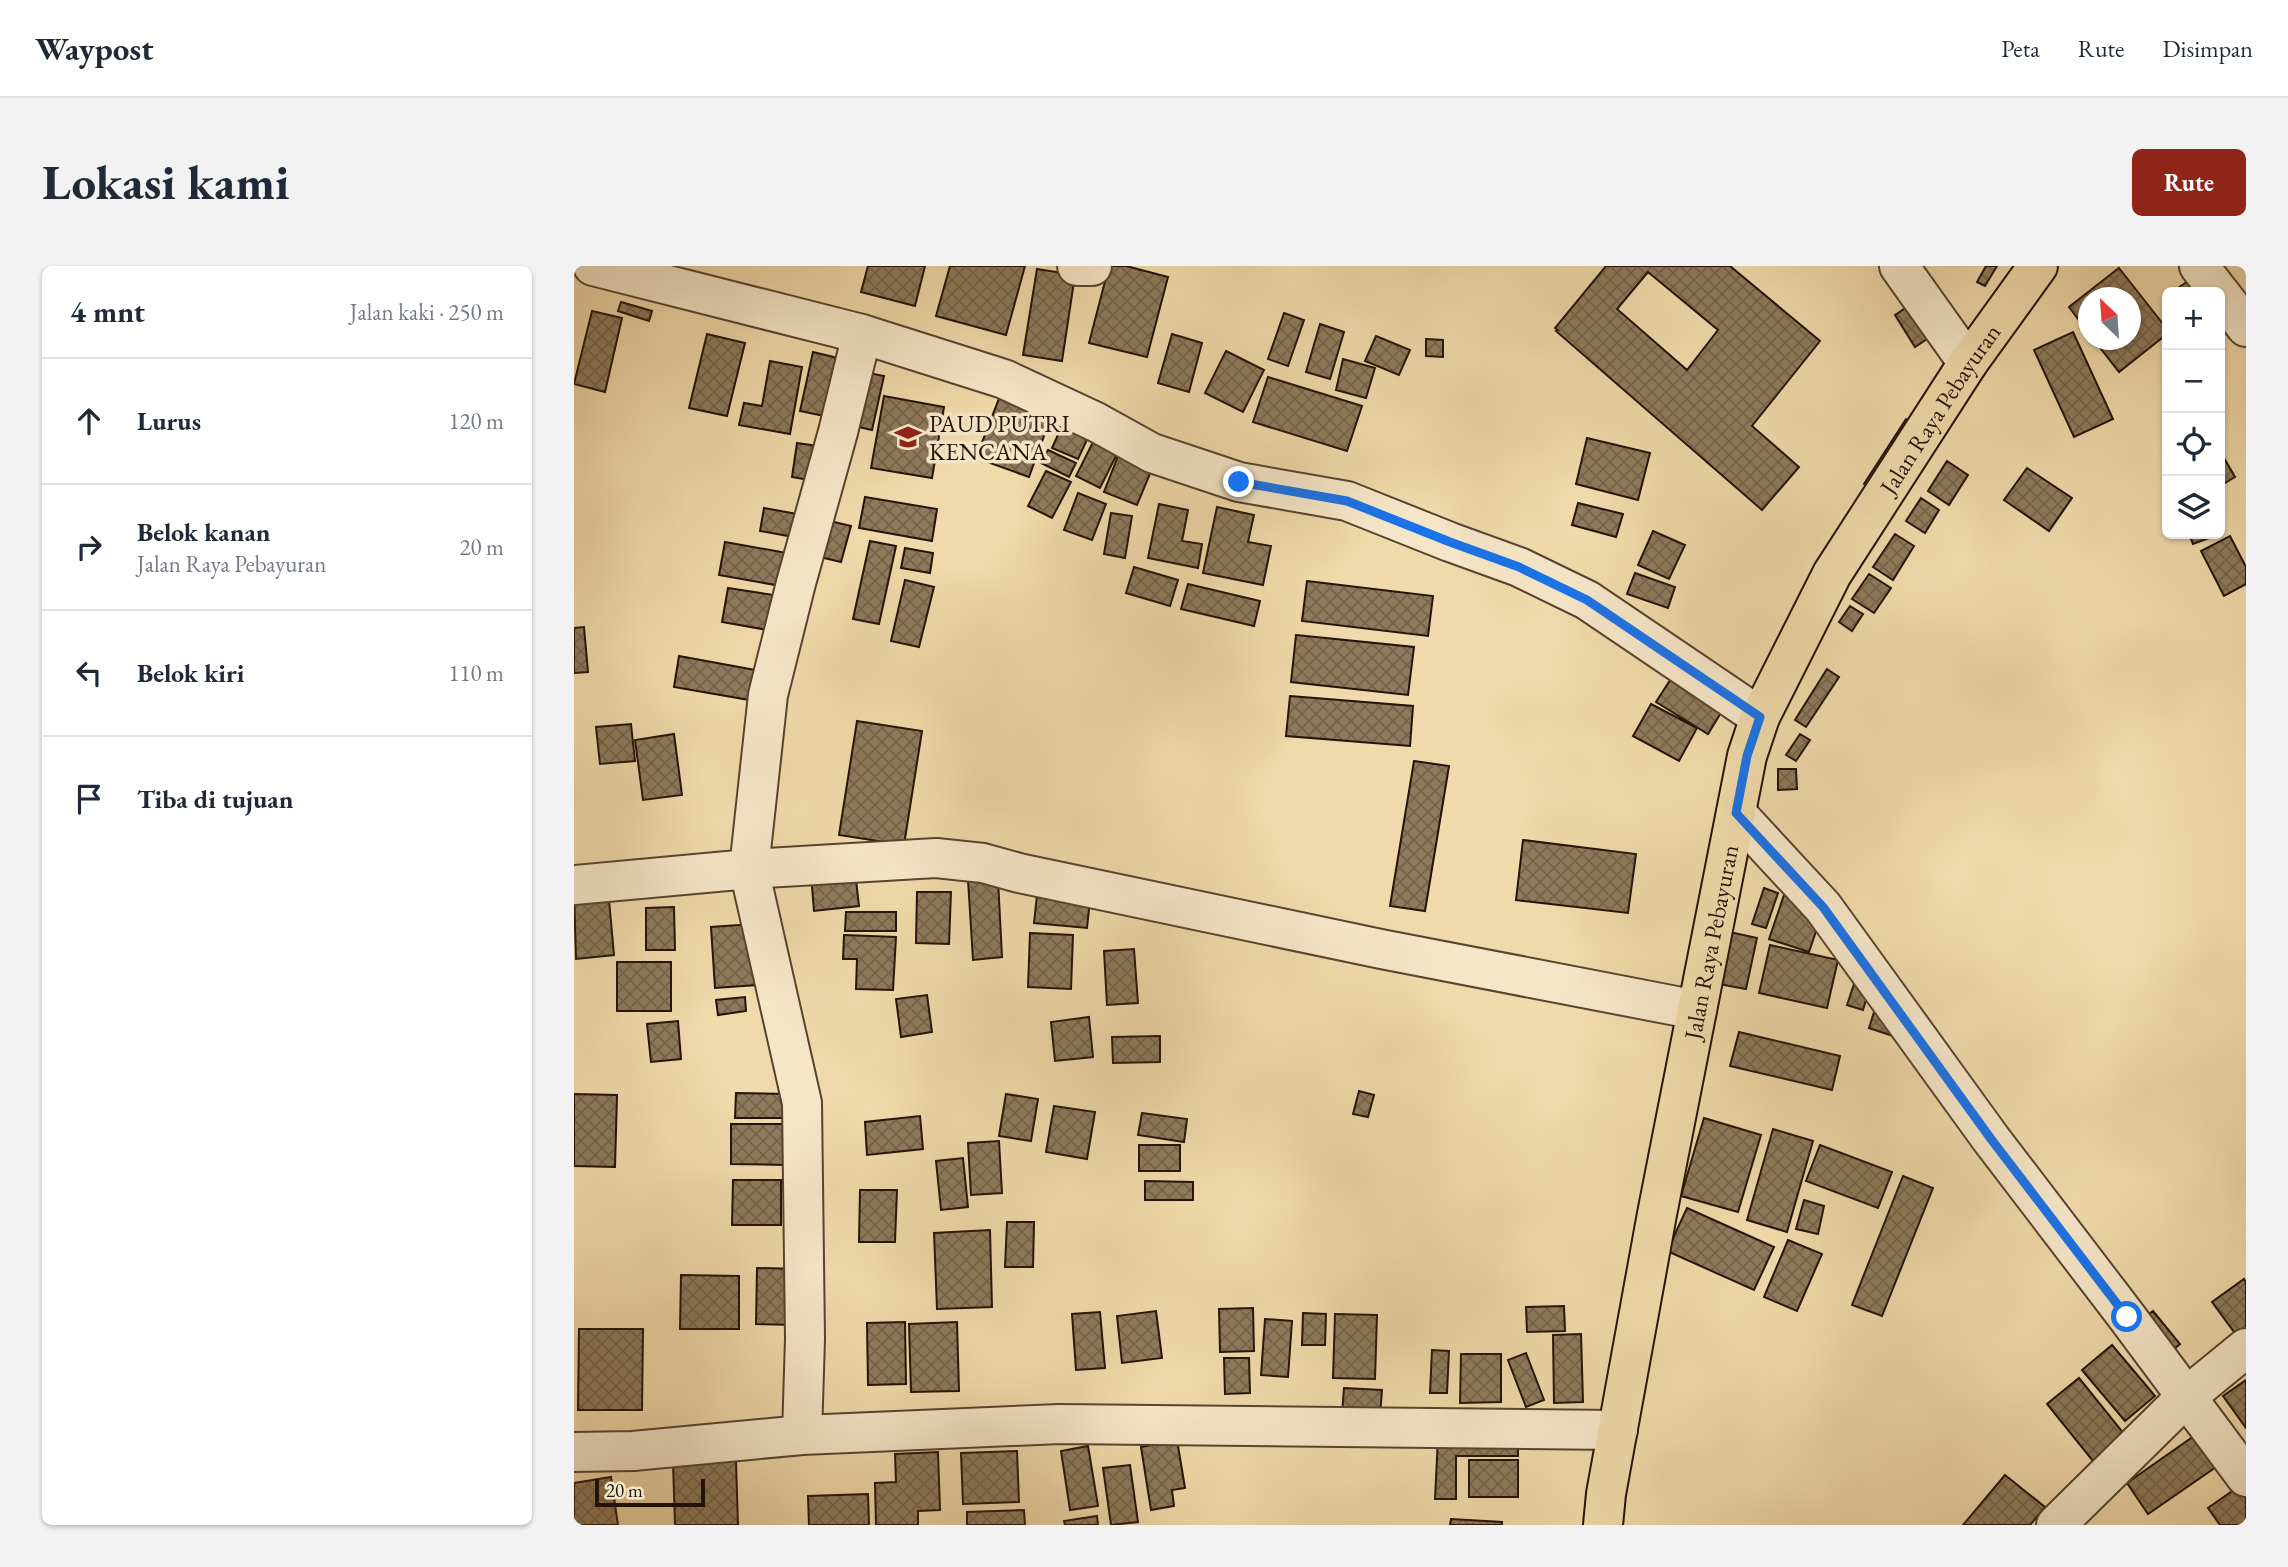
<!DOCTYPE html>
<html lang="id">
<head>
<meta charset="utf-8">
<style>
	body { margin:0; font-family:"EB Garamond",serif; background:#f2f2f3; color:#1f2937 }
	.controls { position:absolute; right:21px; top:21px; display:grid; overflow:hidden; border-radius:10px; box-shadow:0 2px 5px #0004 }
	.controls button { width:63px; height:63px; display:grid; place-items:center; padding:0; border:0; border-bottom:2px solid #e0e1e3; background:#fff; color:#1f2937; font:35px sans-serif }
	.compass { position:absolute; left:1504px; top:21px; width:63px; height:63px; border-radius:50%; background:#fff; box-shadow:0 2px 5px #0004; rotate:335deg }
	.scale { position:absolute; left:21px; bottom:18px; width:110px; box-sizing:border-box; padding-left:7px; border:4px solid #241308; border-top:0; font-size:19px; line-height:24px; white-space:nowrap; color:#241308; -webkit-text-stroke:5px #f5e6c8; paint-order:stroke }
	.stop { position:absolute; width:21px; height:21px; margin:-16px; border:5px solid #1a73e8; border-radius:50%; background:#fff }
	.stop.end { background:#1a73e8; border-color:#fff; box-shadow:0 2px 7px #0008 }
	.list { margin:0; padding:0; list-style:none }
	h2 { display:flex; justify-content:space-between; align-items:center; height:91px; margin:0; padding:0 28px; font-size:30px }
	h2 small { font-size:23px; font-weight:400; color:#747a83 }
	.list li { display:grid; grid-template-columns:46px 1fr auto; gap:21px; align-items:center; box-sizing:border-box; height:126px; padding:0 28px; border-top:2px solid #e0e1e3 }
	.list b { display:block; font-size:26px; white-space:nowrap }
	.list p { margin:0; font-size:23px; white-space:nowrap; color:#747a83 }
	.list em { font-size:23px; font-style:normal; color:#747a83 }
	.icon { flex:none; width:38px; height:38px; fill:none; stroke:currentColor; stroke-width:2; stroke-linecap:round; stroke-linejoin:round }
	.map { position:relative; flex:none; width:1672px; height:1259px; overflow:hidden; border-radius:10px }
	header { display:flex; align-items:center; gap:42px; box-sizing:border-box; height:98px; padding:0 35px; background:#fff; border-bottom:2px solid #e0e1e3 }
	header strong { font-size:33px }
	nav { display:flex; gap:38px; margin-inline-start:auto; font-size:24px }
	.intro { display:flex; align-items:center; justify-content:space-between; box-sizing:border-box; height:168px; padding:0 42px }
	h1 { margin:0; font-size:49px }
	.button { padding:18px 32px; border-radius:10px; background:#8f2418; color:#fff; font-size:24px; font-weight:700 }
	main { display:flex; gap:42px; padding:0 42px }
	aside { flex:1; background:#fff; border-radius:10px; box-shadow:0 2px 5px #0004 }
	.map>svg:first-child { display:block }
	.building { fill:url(#building-cross-hatch); stroke:#241308; stroke-width:2; fill-rule:evenodd }
	.lines { fill:none; stroke-linecap:round; stroke-linejoin:round }
	.minor-casing { stroke:#574430; stroke-width:42 }
	.major-casing { stroke:#241308; stroke-width:42 }
	.minor { stroke:#f5e6c8; stroke-width:38 }
	.major { stroke:#f0d9aa; stroke-width:38 }
	.route { stroke:#1a73e8; stroke-width:9 }
	.labels { text-anchor:middle; dominant-baseline:central; stroke-width:7; stroke-linejoin:round; paint-order:stroke }
	.street-label { font-size:24px; fill:#241308; stroke:#f5e6c8 }
	.poi-label { font-size:24px; fill:#241308; stroke:#f5e6c8; text-anchor:start }
</style>
</head>
<body>
<header>
<strong>Waypost</strong>
<nav><a>Peta</a><a>Rute</a><a>Disimpan</a></nav>
</header>
<div class="intro"><h1>Lokasi kami</h1><a class="button">Rute</a></div>
<main>
<aside>
<h2>4 mnt<small>Jalan kaki · 250 m</small></h2>
<ul class="list">
<li><svg class="icon" aria-label="ahead" viewBox="0 0 24 24"><path d="M12 20V5M6 11l6-6 6 6"/></svg><div><b>Lurus</b></div><em>120 m</em></li>
<li><svg class="icon" aria-label="right" viewBox="0 0 24 24"><path d="M7 20v-9h11M14 6l5 5-5 5"/></svg><div><b>Belok kanan</b><p>Jalan Raya Pebayuran</p></div><em>20 m</em></li>
<li><svg class="icon" aria-label="left" viewBox="0 0 24 24"><path d="M17 20v-9H6M10 6l-5 5 5 5"/></svg><div><b>Belok kiri</b></div><em>110 m</em></li>
<li><svg class="icon" aria-label="arrive" viewBox="0 0 24 24"><path d="M6 21V4h12l-3 4 3 4H6"/></svg><div><b>Tiba di tujuan</b></div></li>
</ul>
</aside>
<div class="map">
<svg width="1672" height="1259" viewBox="0 0 1672 1259">
	<defs>
		<pattern id="building-cross-hatch" width="8" height="8" patternUnits="userSpaceOnUse" patternTransform="scale(1.75)"><rect width="8" height="8" fill="#8e7a5c"/><path d="M0 0l8 8M0 8l8-8" fill="none" stroke="#74634a"/></pattern>
	</defs>
	<rect width="100%" height="100%" fill="#f0d9aa"/>
	<filter id="stains"><feTurbulence type="fractalNoise" baseFrequency=".00286" numOctaves="4"/><feColorMatrix values="0 0 0 0 .2 0 0 0 0 .09 0 0 0 0 .02 0 0 0 .5 -.17"/></filter>
	<radialGradient id="worn" r=".72"><stop offset=".6" stop-color="#630" stop-opacity="0"/><stop offset="1" stop-color="#630" stop-opacity=".3"/></radialGradient>
	<!-- building -->
	<path class="building" d="M294,0h57l-10,40 -54,-14z
		M376,0h75l-19,69 -70,-19z
		M535,0h17l42,11 -21,80 -58,-14z
		M1032,0h124l90,75 -68,85 47,41 -37,43 -206,-179 2,-1 -3,-2zM1074,6l70,58 -31,40 -70,-61z
		M1412,0h11l-12,20 -8,-4z
		M1545,2l48,61v5l-48,38 -25,-32h36v-42h-42v34l-19,-25z
		M463,3l38,6 -13,86 -39,-6z
		M1623,9l13,17h-38z
		M47,36l31,9 -3,10 -31,-10z
		M1339,37l20,32 -18,12 -20,-32z
		M18,45l30,7 -17,74 -31,-8z
		M710,47l20,7 -16,46 -20,-7z
		M746,58l24,8 -14,47 -24,-7z
		M1499,66l40,87 -39,18 -40,-87z
		M133,68l38,9 -18,73 -38,-8z
		M598,68l30,9 -13,49 -31,-9z
		M802,70l34,14 -11,25 -34,-14z
		M852,73l17,1v17l-17,-1z
		M652,85l38,19 -21,42 -38,-19z
		M239,86l29,7 -13,58 -29,-6z
		M769,93l32,9 -9,30 -30,-8z
		M196,95l32,6 -12,67 -51,-9 5,-22 18,3z
		M284,105l26,5 -12,54 -27,-6z
		M694,111l94,29 -15,45 -94,-29z
		M310,130l60,11 -12,71 -61,-10z
		M426,130l52,18 -23,63 -53,-19z
		M492,151l26,12 -14,30 -26,-11z
		M1332,153l13,8 -42,65 -13,-8z
		M523,168l24,12 -21,42 -24,-12z
		M1013,172l63,15 -12,47 -62,-16z
		M223,177l28,4 -5,35 -28,-5z
		M474,184l28,13 -7,14 -28,-14z
		M546,185l34,13 -17,41 -33,-13z
		M1646,185l15,26 -15,9z
		M1373,195l21,14 -19,30 -21,-14z
		M1453,202l45,30 -23,33 -45,-31z
		M472,205l25,11 -19,36 -24,-12z
		M504,227l28,11 -14,36 -28,-10z
		M291,231l72,12 -5,32 -73,-13z
		M1347,232l18,12 -14,23 -19,-12z
		M1004,237l45,11 -7,23 -44,-12z
		M585,238l29,6 -6,31 20,3 -4,24 -50,-10z
		M643,241l37,8 -6,27 23,4 -8,39 -60,-12z
		M190,242l39,7 -4,23 -39,-7z
		M537,247l21,3 -7,42 -21,-4z
		M256,255l21,5 -10,36 -21,-5z
		M1079,265l32,14 -16,34 -31,-14z
		M1321,268l19,12 -21,34 -20,-13z
		M1615,268h18l2,4 -16,6z
		M1656,270l16,31v17l-22,12 -23,-45z
		M296,275l26,5 -17,78 -26,-5z
		M151,276l62,11 -6,33 -62,-11z
		M331,282l28,5 -3,20 -29,-5z
		M560,301l44,13 -8,26 -44,-13z
		M1061,307l40,14 -7,21 -41,-14z
		M1295,308l22,14 -17,25 -22,-14z
		M331,314l29,7 -15,60 -28,-6z
		M733,315l126,15 -5,40 -126,-15z
		M614,318l72,17 -6,25 -73,-17z
		M154,322l58,9 -7,35 -57,-10z
		M1276,340l13,8 -11,17 -13,-9z
		M10,361l4,45 -14,1v-45z
		M722,369l118,12 -6,48 -117,-13z
		M105,390l82,15 -6,30 -81,-14z
		M1253,403l12,8 -33,50 -11,-7z
		M1100,408l51,32 -17,28 -52,-32z
		M716,430l123,10 -3,40 -124,-10z
		M1077,438l46,24 -18,33 -46,-25z
		M283,455l65,10 -18,114 -65,-10z
		M57,458l4,37 -35,3 -4,-37z
		M100,468l8,61 -39,5 -8,-60z
		M1226,468l10,6 -14,21 -10,-6z
		M840,495l35,5 -24,145 -35,-5z
		M1204,503h18l1,20 -19,1z
		M949,574l113,14 -8,59 -112,-13z
		M281,605l4,35 -45,5 -3,-36z
		M424,613l4,78 -29,3 -5,-80z
		M1190,622l14,5 -12,35 -14,-4z
		M34,623l6,66 -38,4 -2,-66z
		M343,626h34l-2,52 -33,-1z
		M463,629l53,5 -3,28 -53,-5z
		M1210,629l40,13 -15,44 -40,-13z
		M100,641l1,43h-29v-42z
		M272,646h50v19h-51z
		M179,658l4,61 -42,3 -4,-61z
		M1151,665l32,7 -11,51 -33,-6z
		M456,667l43,2 -2,54 -43,-2z
		M270,669l52,2 -3,53 -37,-1 1,-30h-14z
		M1196,679l68,15 -11,48 -68,-15z
		M560,683l4,54 -31,2 -3,-54z
		M43,696h54v49h-54z
		M1283,709l15,5 -9,30 -16,-5z
		M353,729l5,37 -31,5 -5,-38z
		M171,731l1,14 -28,4 -2,-15z
		M1301,743l21,28 -27,-9z
		M515,751l4,40 -38,4 -4,-39z
		M104,755l3,38 -30,3 -4,-38z
		M1165,766l101,24 -8,34 -102,-24z
		M586,770v26l-47,1 -1,-26z
		M785,825l15,4 -6,22 -15,-3z
		M162,827l51,1v24h-52z
		M0,828l43,1 -2,72 -41,-1z
		M432,828l32,5 -7,42 -32,-5z
		M480,840l41,6 -8,47 -41,-7z
		M568,847l45,6 -3,23 -46,-7z
		M346,850l3,33 -56,6 -2,-33z
		M1130,852l57,17 -23,77 -57,-16z
		M157,858h55v41l-55,-1z
		M1199,863l40,12 -26,91 -40,-12z
		M425,875l3,52 -31,2 -3,-52z
		M565,879h41v26h-41z
		M1246,879l72,27 -14,36 -72,-27z
		M389,892l5,49 -27,3 -5,-49z
		M1329,910l30,12 -51,128 -30,-11z
		M159,914h48v45h-49z
		M571,915l48,1v18h-48z
		M286,924h37l-2,52h-36z
		M1230,934l20,6 -6,28 -22,-5z
		M1113,942l87,39 -20,43 -87,-39z
		M433,956h27l-1,45h-28z
		M416,964l2,77 -55,2 -3,-76z
		M1214,974l34,14 -25,57 -33,-14z
		M183,1002l42,1v56l-43,-1z
		M107,1009l58,1v53h-59z
		M1670,1013l2,3v47l-9,7 -25,-34z
		M990,1040l1,25 -38,1 -1,-25z
		M679,1042l1,43 -34,1 -1,-43z
		M582,1045l6,47 -40,5 -5,-47z
		M1579,1045l27,33 -16,13 -27,-33z
		M526,1046l5,56 -29,2 -4,-56z
		M729,1047l23,1 -1,31h-23z
		M761,1048l42,1 -2,64 -42,-1z
		M691,1053l27,2 -4,56 -27,-2z
		M331,1056l1,62 -38,1 -1,-62z
		M383,1056l2,69 -48,1 -2,-68z
		M5,1063h64l-1,81h-64z
		M1007,1068l2,68 -29,1 -1,-68z
		M1538,1079l43,51 -30,25 -43,-51z
		M858,1084l17,1 -2,42h-17z
		M952,1087l18,47 -18,7 -18,-47z
		M887,1088h40v48l-41,1z
		M650,1092h25l1,35 -25,1z
		M1505,1112l46,57 -32,26 -46,-57z
		M1672,1114v48l-23,-32z
		M770,1122l38,2 -2,26 -38,-2z
		M1623,1168l22,31 -71,49 -21,-31z
		M864,1172h80v18h-62v43h-21z
		M603,1174l8,48 -13,2 2,16 -23,4 -10,-63z
		M514,1180l10,60 -28,4 -9,-59z
		M443,1185l2,51 -56,2 -2,-51z
		M364,1186l2,58 -22,1v14h-42l-1,-42 21,-1 -1,-28z
		M895,1194h49v37h-49z
		M162,1195l2,64h-63l-2,-62z
		M556,1199l8,57 -27,3 -8,-57z
		M1431,1209l40,32 -15,18h-67z
		M37,1211l7,48h-44v-42z
		M1664,1221l8,12v26h-26l-12,-17z
		M294,1228l1,31h-60l-1,-29z
		M450,1244l1,15h-58v-13z
		M523,1250l1,9h-33l-1,-4z
		M877,1253l51,3v3h-52z"/>
	<g class="lines">
		<!-- minor casing -->
		<g class="minor-casing">
			<path id="minor" d="M19,0l269,68 142,45 92,43 56,31 87,29 108,19 103,41 69,25 68,33 173,117
				M503,0h15
				M1325,0l69,97
				M1625,0l20,26
				M1646,27l26,34
				M1162,547l87,94 168,232 136,178 119,160
				M0,619l175,-16 187,-11 47,5 36,10 362,76 316,61
				M228,1169l3,-96 -3,-236 -53,-234 19,-174 28,-112 42,-151 24,-98
				M0,1186l59,-1 169,-16 258,-11 558,6
				M1482,1259l130,-128 60,-49"/>
		</g>
		<!-- major casing -->
		<g class="major-casing">
			<g id="major">
				<path id="s1" d="M1029,1259l3,-31 51,-280 90,-458 13,-39 72,-143 136,-211 70,-97"/>
			</g>
		</g>
		<!-- minor -->
		<use href="#minor" class="minor"/>
		<!-- major -->
		<use href="#major" class="major"/>
	</g>
	<g class="lines">
		<!-- route -->
		<path class="route" d="M665,216l108,19 103,41 69,25 68,33 173,117 -13,39 -11,57 87,94 168,232 136,178"/>
	</g>
	<!-- icons -->
	<defs>
		<g id="school-bare" transform="scale(2.1)"><path d="M0-5L7-2L0 1L-7-2ZM-4 1L0 2.5L4 1V4Q0 6-4 4Z" fill="#8f2418" stroke="#f5e6c8" stroke-width="2.5" paint-order="stroke"/></g>
	</defs>
	<g fill-rule="evenodd">
		<use href="#school-bare" x="334" y="171"/>
	</g>
	<g class="labels">
		<!-- street labels -->
		<g class="street-label">
			<text stroke="none"><textPath href="#s1" startOffset="1181">Jalan Raya Pebayuran</textPath></text>
			<text stroke="none"><textPath href="#s1" startOffset="593">Jalan Raya Pebayuran</textPath></text>
		</g>
		<!-- poi labels -->
		<g class="poi-label">
			<text x="355" y="157">PAUD PUTRI<tspan x="355" dy="28">KENCANA</tspan></text>
		</g>
	</g>
	<rect width="100%" height="100%" filter="url(#stains)"/>
	<rect width="100%" height="100%" fill="url(#worn)"/>
</svg>
<div class="controls">
<button>+</button>
<button>−</button>
<button><svg class="icon" aria-label="locate" viewBox="0 0 24 24"><circle cx="12" cy="12" r="6"/><path d="M12 2v4M12 18v4M2 12h4M18 12h4"/></svg></button>
<button><svg class="icon" aria-label="layers" viewBox="0 0 24 24"><path d="M12 4l9 5-9 5-9-5zM3 14l9 5 9-5"/></svg></button>
</div>
<svg class="compass" viewBox="-18 -18 36 36"><path d="M0-13l5 13h-10z" fill="#e53935"/><path d="M0 13l5-13h-10z" fill="#747a83"/></svg>
<div class="scale">20 m</div>
<div class="stop" style="left:1553px;top:1051px"></div>
<div class="stop end" style="left:665px;top:216px"></div>
</div>
</main>
</body>
</html>
